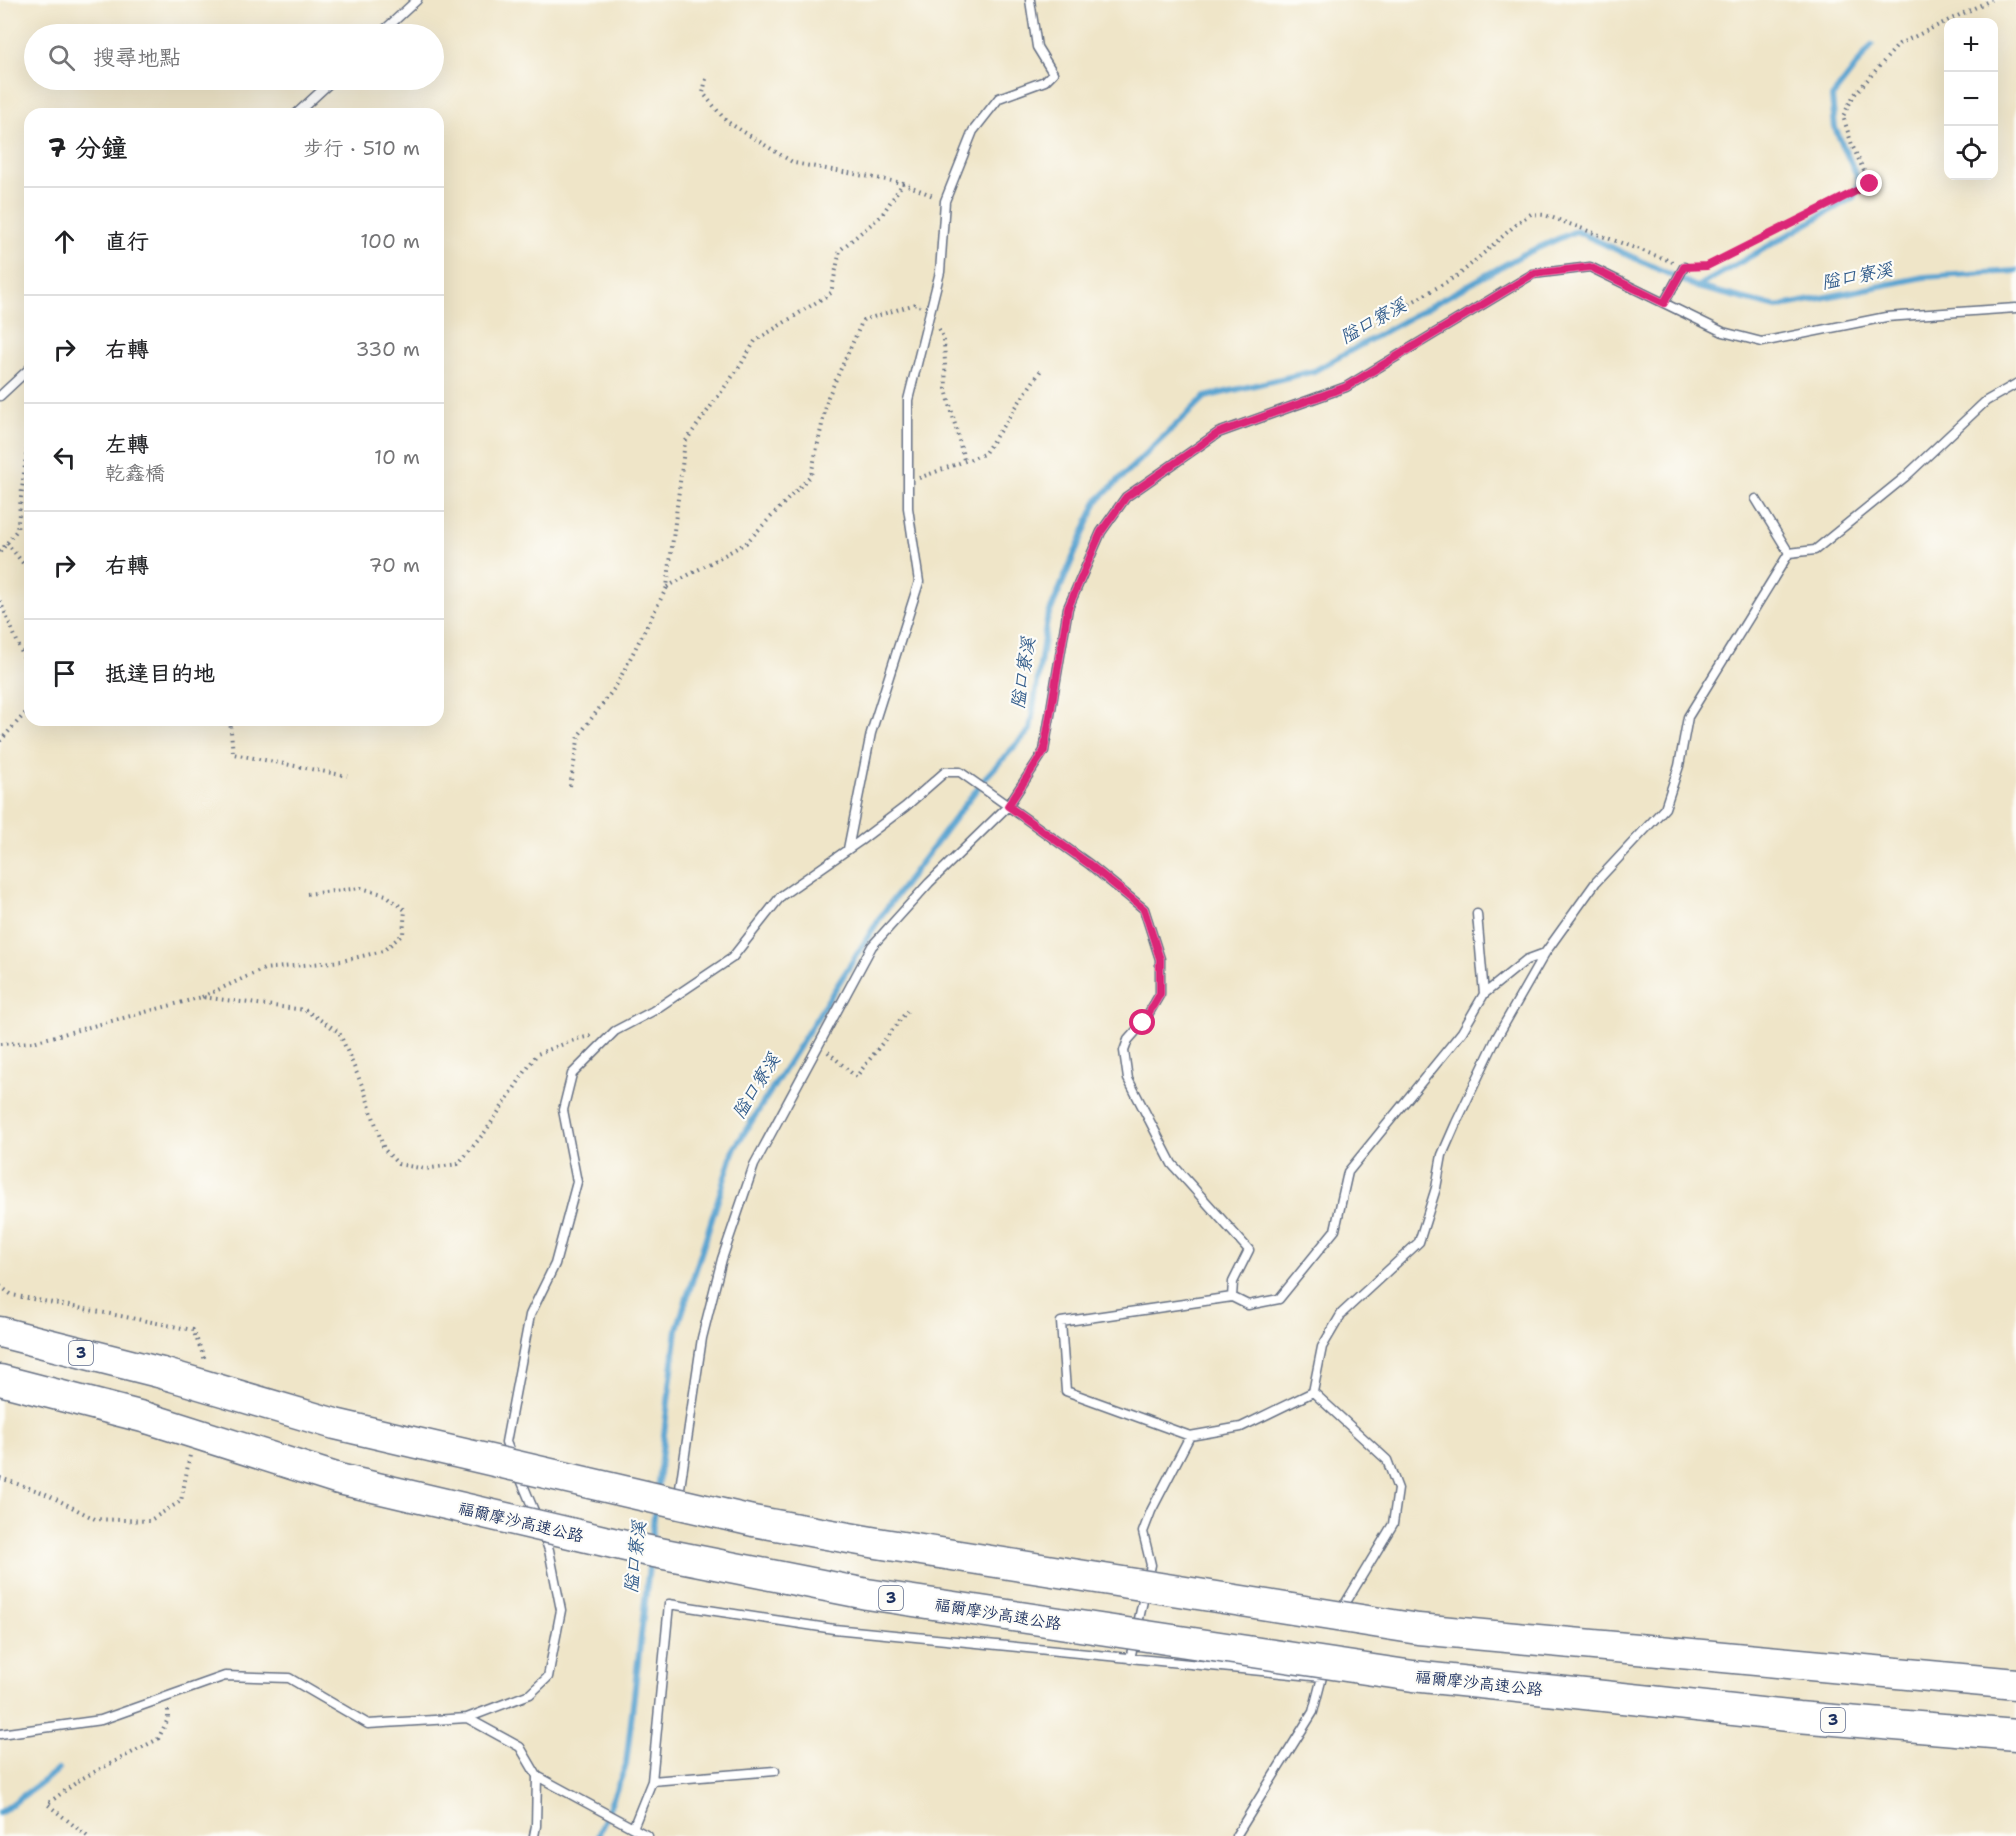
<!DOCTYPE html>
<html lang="zh-TW">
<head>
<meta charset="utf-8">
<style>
	body { margin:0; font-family:"Shantell Sans","LXGW WenKai TC",sans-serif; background:#f6f6f6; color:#202124 }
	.controls { position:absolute; right:18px; top:18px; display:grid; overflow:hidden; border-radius:12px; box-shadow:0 6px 24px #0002 }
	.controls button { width:54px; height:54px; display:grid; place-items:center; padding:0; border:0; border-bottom:2px solid #e0e0e0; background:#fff; color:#202124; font:30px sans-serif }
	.stop { position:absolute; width:18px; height:18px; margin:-14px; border:4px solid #db2777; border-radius:50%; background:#fff }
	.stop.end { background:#db2777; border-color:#fff; box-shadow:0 2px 6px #0008 }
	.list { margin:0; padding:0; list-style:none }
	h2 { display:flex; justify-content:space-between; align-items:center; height:78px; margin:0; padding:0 24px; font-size:26px }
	h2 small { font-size:20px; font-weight:400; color:#757577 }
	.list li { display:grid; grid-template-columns:39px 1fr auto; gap:18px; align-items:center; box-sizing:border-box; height:108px; padding:0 24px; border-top:2px solid #e0e0e0 }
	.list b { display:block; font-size:22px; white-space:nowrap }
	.list p { margin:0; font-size:20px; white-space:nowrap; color:#757577 }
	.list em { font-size:20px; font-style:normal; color:#757577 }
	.icon { flex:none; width:33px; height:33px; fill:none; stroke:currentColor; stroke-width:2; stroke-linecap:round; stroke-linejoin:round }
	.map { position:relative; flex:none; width:2016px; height:1836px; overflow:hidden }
	.search { position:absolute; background:#fff; box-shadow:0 6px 24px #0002; left:24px; top:24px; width:420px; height:66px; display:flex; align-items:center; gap:15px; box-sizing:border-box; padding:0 21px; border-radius:33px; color:#757577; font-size:22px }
	.panel { position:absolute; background:#fff; box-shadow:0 6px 24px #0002; left:24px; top:108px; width:420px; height:618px; border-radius:18px }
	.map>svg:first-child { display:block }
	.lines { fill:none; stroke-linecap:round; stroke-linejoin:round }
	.stream { stroke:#58a3d0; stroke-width:6 }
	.lane-casing { stroke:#656f83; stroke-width:11 }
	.highway-casing { stroke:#656f83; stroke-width:33 }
	.path { stroke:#656f83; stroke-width:4; stroke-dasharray:1.5 4.5; stroke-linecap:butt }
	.lane { stroke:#fff; stroke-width:8 }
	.highway { stroke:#fff; stroke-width:30 }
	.highway-bridge-casing { stroke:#656f83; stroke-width:33; stroke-linecap:butt }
	.highway-bridge { stroke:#fff; stroke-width:30 }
	.route { stroke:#db2777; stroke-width:8 }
	.labels { text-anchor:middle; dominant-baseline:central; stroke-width:4.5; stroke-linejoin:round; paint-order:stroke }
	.shield { fill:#fdfcf7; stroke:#5f6c8c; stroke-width:1.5 }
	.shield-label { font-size:15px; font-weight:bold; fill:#1b2f5e }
	.street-label { font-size:16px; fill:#1b2f5e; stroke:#fdfcf7 }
	.water-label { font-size:18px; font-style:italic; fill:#335d8c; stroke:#fdfcf7 }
</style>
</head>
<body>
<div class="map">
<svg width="2016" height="1836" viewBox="0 0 2016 1836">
	<rect width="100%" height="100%" fill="#fdfcf7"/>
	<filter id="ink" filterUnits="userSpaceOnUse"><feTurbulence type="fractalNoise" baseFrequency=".0167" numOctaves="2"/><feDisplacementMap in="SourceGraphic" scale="12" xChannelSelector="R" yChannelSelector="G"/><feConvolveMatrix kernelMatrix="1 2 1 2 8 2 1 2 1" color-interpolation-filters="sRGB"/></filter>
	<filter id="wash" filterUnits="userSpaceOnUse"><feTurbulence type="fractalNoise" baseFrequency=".008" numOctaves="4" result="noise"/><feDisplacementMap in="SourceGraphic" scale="24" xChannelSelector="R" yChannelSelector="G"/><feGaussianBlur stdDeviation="1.35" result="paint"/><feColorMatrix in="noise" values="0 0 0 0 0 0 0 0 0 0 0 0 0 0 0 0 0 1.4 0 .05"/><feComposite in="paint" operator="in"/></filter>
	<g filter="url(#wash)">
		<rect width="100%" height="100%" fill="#efe5c8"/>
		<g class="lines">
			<!-- stream -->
			<path class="stream" d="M1697,287l157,-90 5,-16 -24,-53 -3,-31 40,-52
				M657,1491l20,-162 57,-180 149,-236 102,-135 45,-48 17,-111 50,-118 108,-104 109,-26 208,-116 54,-24 121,56 80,20 147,-30 92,-6
				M651,1542l4,-34
				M0,1813l58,-43
				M598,1836l28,-71 24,-207"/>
		</g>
	</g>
	<g filter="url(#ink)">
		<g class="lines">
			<!-- lane casing -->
			<g class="lane-casing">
				<path id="lane" d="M380,34l37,-34
					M296,114l37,-34
					M1664,303l20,-36
					M0,396l30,-28
					M1789,553l26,-3 90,-73 81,-76 30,-17
					M848,849l23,-116 48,-151 -11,-74v-108l32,-128 5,-71 28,-70 26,-33 46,-17 8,-8 -16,-26 -7,-47
					M1477,914l7,80
					M1232,1297l-171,25 5,69 124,45 51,-9 72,-35
					M512,1457l-6,-15 24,-127 25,-51 22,-82 -14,-72 9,-36 43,-43 38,-20 79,-53 49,-62 79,-55 45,-34 40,-35h15l34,24 95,68 55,45 16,50v35l-17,29 -15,17 -4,11 4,28 44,85 77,86 -16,32 -1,15 16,8 31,-6 56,-69 13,-58 114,-140 22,-38 42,-34 19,-7
					M519,1475l18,43
					M680,1488l22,-150 20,-79 32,-94 118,-219 57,-63 79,-77 36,-55 24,-143 33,-76 25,-35 92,-64 128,-46 187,-113 57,-7 133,65 39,10 124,-25 130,-9
					M1345,1604l48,-80 5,-35 -11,-29 -74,-68 9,-45 20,-34 77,-71 17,-54 6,-33 14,-32 41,-86 48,-84 51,-71 69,-74 14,-42 9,-49 101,-164 -33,-54
					M1130,1659l21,-94 -8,-33 8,-21 39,-75
					M467,1718l63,-24 18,-17 13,-67 -12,-60 -6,-17
					M0,1734l101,-14 124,-44 64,2 79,46 99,-6 53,29 17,29 -1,50 -2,10
					M537,1776l96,52
					M652,1781l123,-10
					M648,1836l-15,-8 19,-47 17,-177 165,25 488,48 -9,35 -77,124"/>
			</g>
			<!-- highway casing -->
			<g class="highway-casing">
				<path id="highway" d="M0,1332l162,41
					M0,1380l147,38
					M1659,1651l357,33
					M1651,1701l147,16 218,18"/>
			</g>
			<!-- path -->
			<path class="path" d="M706,79l-3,14 23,28 68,42 109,20
				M1694,267l13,-1 163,-82 -18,-39 -9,-29 11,-21 45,-51 92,-44
				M939,329l5,10 2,50 18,71
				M1363,331l97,-57 60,-53 11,-7 14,1 128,47
				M919,478l65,-24 57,-84
				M7,543l23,29
				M0,552l17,-22 13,-106
				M667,587l79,-44 65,-68 17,-78 35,-77 53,-16 4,2
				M0,601l30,71
				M230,720l3,34 114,22
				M0,741l30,-33
				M570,786l9,-51 37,-49 51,-99 18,-145 55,-76 15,-25 76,-48 9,-43 41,-34 22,-33 30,13
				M202,997l62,-28 78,-8 41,-10 20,-17 2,-24 -19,-15 -25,-7 -54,6
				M0,1044l33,-2 169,-45 103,13 34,22 25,58 20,59 14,15 27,5 33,-5 27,-32 52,-78 40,-15 14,-3
				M828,1052l28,25 51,-66
				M0,1286l12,9 181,35 13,32
				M0,1478l44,15 51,26 54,2 32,-20 9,-46
				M87,1836l-40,-32 34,-25 77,-40 10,-20v-10"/>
			<!-- lane -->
			<use href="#lane" class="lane"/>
			<!-- highway -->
			<use href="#highway" class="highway"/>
			<!-- highway-bridge casing -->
			<g class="highway-bridge-casing">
				<path id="highway-bridge" d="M162,1373l173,51 418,97 124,22 541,86 241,22
					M147,1418l192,61 295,69 233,46 546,82 238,25"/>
			</g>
			<!-- highway-bridge -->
			<use href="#highway-bridge" class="highway-bridge"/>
		</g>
	</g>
	<g class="lines" filter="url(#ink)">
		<!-- route -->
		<path class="route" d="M1143,1023l17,-29v-35l-16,-50 -55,-45 -81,-58 36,-55 24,-143 33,-76 25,-35 92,-64 128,-46 187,-113 57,-7 74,36 20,-36 23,-1 163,-82"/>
	</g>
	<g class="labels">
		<!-- shield labels -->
		<g class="shield">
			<rect x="69" y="1341" width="24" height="24" rx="4.5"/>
			<rect x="879" y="1586" width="24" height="24" rx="4.5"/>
			<rect x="1821" y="1708" width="24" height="24" rx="4.5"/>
		</g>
		<g class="shield-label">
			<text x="81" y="1353">3</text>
			<text x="891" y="1598">3</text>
			<text x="1833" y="1720">3</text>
		</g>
		<!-- street labels -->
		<g class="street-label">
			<text transform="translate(521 1522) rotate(13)">福爾摩沙高速公路</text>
			<text transform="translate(998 1614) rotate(9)">福爾摩沙高速公路</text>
			<text transform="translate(1479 1683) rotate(6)">福爾摩沙高速公路</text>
		</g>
		<!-- water labels -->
		<g class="water-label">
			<text transform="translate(1857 276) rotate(-11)">隘口寮溪</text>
			<text transform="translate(1373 321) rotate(-29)">隘口寮溪</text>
			<text transform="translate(1023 673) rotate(-81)">隘口寮溪</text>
			<text transform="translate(756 1086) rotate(-58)">隘口寮溪</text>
			<text transform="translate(635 1557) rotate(-83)">隘口寮溪</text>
		</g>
	</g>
</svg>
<div class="controls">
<button>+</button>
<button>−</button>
<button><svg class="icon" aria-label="locate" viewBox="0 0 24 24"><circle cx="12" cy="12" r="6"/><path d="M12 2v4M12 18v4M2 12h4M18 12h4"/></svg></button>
</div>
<div class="stop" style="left:1143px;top:1023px"></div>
<div class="stop end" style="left:1870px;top:184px"></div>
<div class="search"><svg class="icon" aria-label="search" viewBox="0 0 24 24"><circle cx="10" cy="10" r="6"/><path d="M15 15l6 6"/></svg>搜尋地點</div>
<section class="panel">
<h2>7 分鐘<small>步行 · 510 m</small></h2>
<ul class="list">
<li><svg class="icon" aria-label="ahead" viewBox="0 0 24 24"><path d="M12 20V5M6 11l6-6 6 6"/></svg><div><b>直行</b></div><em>100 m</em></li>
<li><svg class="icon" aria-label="right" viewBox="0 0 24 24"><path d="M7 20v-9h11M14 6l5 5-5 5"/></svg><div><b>右轉</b></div><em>330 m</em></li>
<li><svg class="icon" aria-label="left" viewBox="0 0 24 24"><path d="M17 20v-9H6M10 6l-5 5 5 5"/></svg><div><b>左轉</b><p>乾鑫橋</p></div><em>10 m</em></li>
<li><svg class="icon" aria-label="right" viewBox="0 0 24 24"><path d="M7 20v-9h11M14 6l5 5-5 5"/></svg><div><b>右轉</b></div><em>70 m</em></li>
<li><svg class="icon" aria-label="arrive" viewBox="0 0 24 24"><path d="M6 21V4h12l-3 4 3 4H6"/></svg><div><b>抵達目的地</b></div></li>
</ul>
</section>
</div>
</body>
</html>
